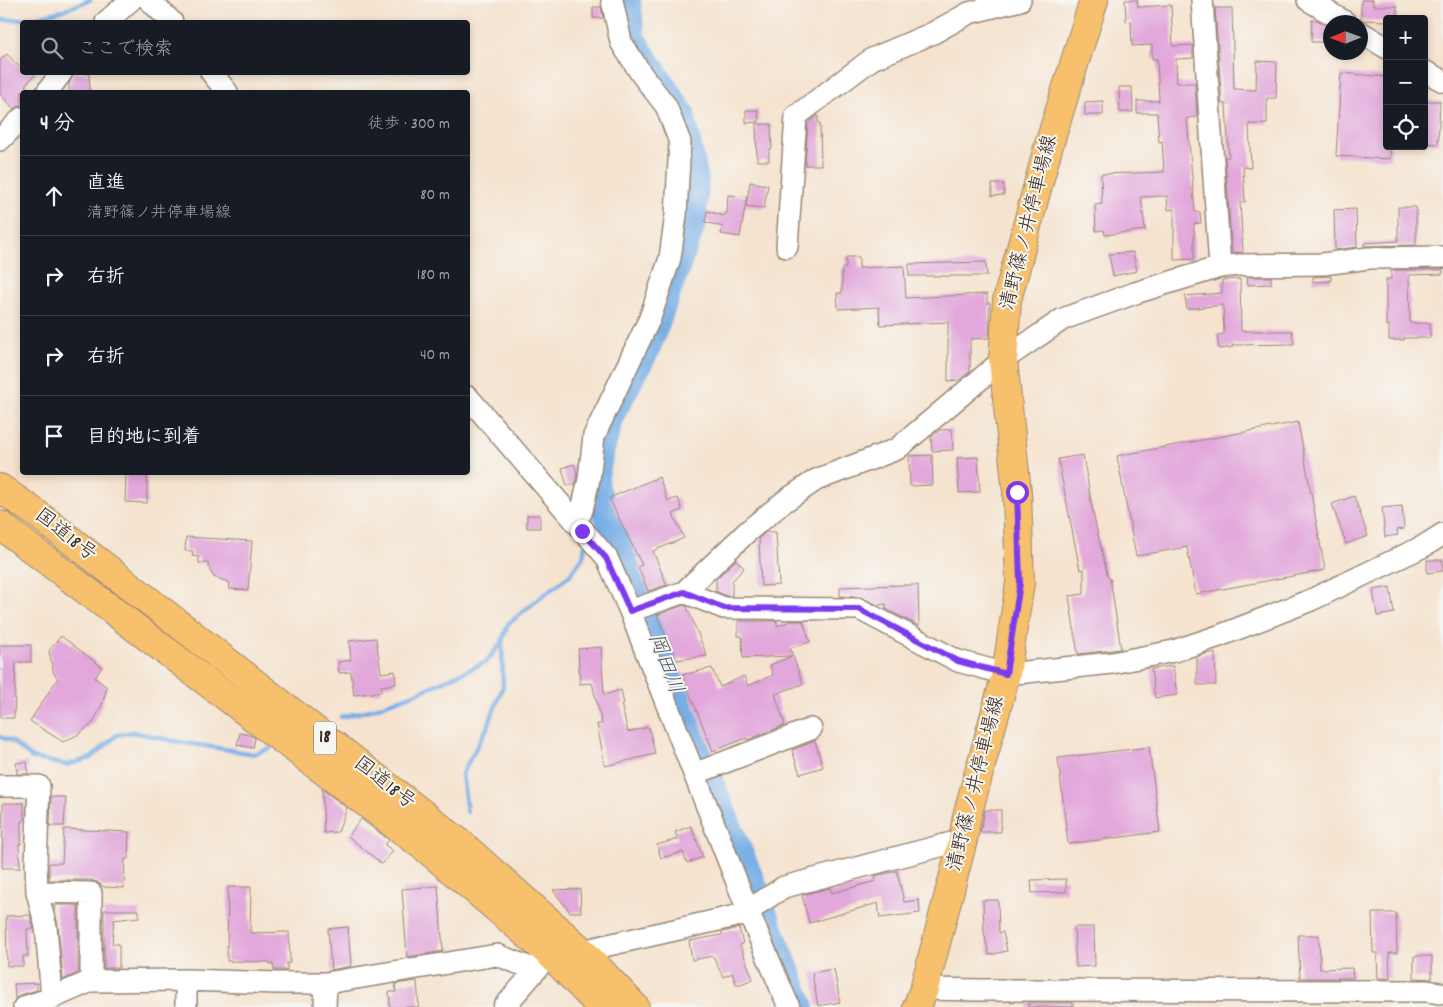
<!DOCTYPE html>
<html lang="ja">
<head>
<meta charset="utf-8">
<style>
	body { margin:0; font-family:Dekko,"Klee One",sans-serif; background:#20242c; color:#f1f3f6 }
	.controls { position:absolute; right:15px; top:15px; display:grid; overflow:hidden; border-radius:5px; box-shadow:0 2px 8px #0003 }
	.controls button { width:45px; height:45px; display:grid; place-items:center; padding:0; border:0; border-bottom:1px solid #363941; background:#171b24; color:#f1f3f6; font:25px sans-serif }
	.compass { position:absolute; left:1323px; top:15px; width:45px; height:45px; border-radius:50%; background:#171b24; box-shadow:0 2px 8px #0003; rotate:269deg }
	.stop { position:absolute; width:15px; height:15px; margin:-11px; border:4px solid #7c3aed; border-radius:50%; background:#fff }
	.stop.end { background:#7c3aed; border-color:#fff; box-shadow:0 1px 5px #0008 }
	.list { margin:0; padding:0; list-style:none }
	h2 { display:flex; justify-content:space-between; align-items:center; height:65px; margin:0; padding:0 20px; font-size:21px }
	h2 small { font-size:16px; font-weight:400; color:#9ea1a6 }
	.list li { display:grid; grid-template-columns:32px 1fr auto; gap:15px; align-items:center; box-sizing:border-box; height:80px; padding:0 20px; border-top:1px solid #363941 }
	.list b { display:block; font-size:19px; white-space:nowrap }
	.list p { margin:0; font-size:16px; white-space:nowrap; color:#9ea1a6 }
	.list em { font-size:16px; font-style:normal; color:#9ea1a6 }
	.icon { flex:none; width:28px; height:28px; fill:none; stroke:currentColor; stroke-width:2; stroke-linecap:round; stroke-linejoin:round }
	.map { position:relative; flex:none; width:1443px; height:1007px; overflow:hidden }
	.search { position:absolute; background:#171b24; box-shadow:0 2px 8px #0003; left:20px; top:20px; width:450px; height:55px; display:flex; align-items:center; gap:12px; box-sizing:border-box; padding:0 18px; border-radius:5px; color:#9ea1a6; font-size:19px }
	.panel { position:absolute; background:#171b24; box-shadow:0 2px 8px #0003; left:20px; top:90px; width:450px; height:385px; border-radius:5px }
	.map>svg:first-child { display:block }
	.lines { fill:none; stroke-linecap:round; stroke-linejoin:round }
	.stream { stroke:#77aee6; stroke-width:4.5 }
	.river { stroke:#77aee6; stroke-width:26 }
	.building { fill:#e2a7db }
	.minor-casing { stroke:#988676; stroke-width:24 }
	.major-casing { stroke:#988676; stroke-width:30 }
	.highway-casing { stroke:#988676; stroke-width:30 }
	.minor { stroke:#fff; stroke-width:21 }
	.major { stroke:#f7c06c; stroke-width:28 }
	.highway { stroke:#f7c06c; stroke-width:28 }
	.route { stroke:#7c3aed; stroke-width:6 }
	.labels { text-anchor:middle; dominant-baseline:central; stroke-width:4; stroke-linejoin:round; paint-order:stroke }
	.shield { fill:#f6f6f2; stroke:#73675e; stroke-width:1 }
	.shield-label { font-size:19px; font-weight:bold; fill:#3b2a1e }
	.street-label { font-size:20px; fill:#3b2a1e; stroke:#f6f6f2 }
	.water-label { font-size:21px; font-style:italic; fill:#505864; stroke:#f6f6f2 }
</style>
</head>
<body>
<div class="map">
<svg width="1443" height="1007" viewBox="0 0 1443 1007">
	<rect width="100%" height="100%" fill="#f6f6f2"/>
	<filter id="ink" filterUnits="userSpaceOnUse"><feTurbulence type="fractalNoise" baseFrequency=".02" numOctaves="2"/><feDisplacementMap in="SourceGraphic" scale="10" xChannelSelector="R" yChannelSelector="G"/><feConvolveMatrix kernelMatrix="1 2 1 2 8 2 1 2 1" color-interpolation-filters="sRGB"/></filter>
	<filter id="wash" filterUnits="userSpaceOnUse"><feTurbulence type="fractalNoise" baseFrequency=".0096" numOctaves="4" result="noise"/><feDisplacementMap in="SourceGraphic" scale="20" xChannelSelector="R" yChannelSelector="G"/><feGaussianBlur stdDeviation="1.12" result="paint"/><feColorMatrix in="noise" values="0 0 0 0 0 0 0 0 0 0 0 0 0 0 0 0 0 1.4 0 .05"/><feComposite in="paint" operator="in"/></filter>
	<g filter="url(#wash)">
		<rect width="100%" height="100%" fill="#f5e3cf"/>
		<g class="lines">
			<!-- stream -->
			<path class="stream" d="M0,19c31,3 61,-7 90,-19
				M589,527l3,-17
				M341,717l29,-7 47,-17 69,-31 16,-20 6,-18 32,-26 29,-22 14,-19 2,-12
				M0,737l11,4 21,17 35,7 24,-7 26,-23 16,-3 41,9 80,13 17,-6
				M467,812l-5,-38 26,-48 15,-40 -1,-44"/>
			<!-- river -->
			<path class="river" d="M628,0l4,38 50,76 14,66 -3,44 -46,126 -34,62 -12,41 -5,23 1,13 102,266
				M709,778l50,119 4,13 39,97"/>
		</g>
		<g id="blocks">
			<!-- building -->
			<path class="building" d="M1125,0h12l1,7 33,-2 2,41 20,-1v13l-17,1 1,24h18l2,34 -10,1 8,94h5l1,11 -7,1v35l-20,1v-51l-6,1 -1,-14 -26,1 4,33 -40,5 -1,-5 -8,1 -1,-26 7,-1 -1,-30 63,-2 -2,-31 -3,1 -2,-29h-20v-12h22l-2,-42h-5v-14l-20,1 -1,-25 -5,1z
				M1361,0h12v6h24v13h-10v2l-26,-1z
				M593,7h8l2,11h-10z
				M1215,8h17l2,81 22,1 1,-29 20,1 -1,36h-9v26h-18l2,44 -8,-1 2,35h-5l3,50 -11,1 -7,-96h4l-3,-53h-4z
				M1312,20h5l13,8v14h-19z
				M7,54l15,16v2h16l-13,13 7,7h-10v13l-8,4 -14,-15v-34z
				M74,72l15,2 1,18h-21v-8z
				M1341,73l46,4v69h4l-1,13 -54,-3z
				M1119,87h13l1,25h-13z
				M1103,101v14h-18v-13z
				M1424,101h16l-2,43 -14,-1z
				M746,110h12l1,12 -13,1z
				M818,115v8h2l1,42h-16l3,-42z
				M756,124h15l1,25h-3v12h-12z
				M750,182l18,3 -4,23 -18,-2z
				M992,184h12v11l-12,1z
				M728,195l19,1 -7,41 -19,-3 2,-7 -18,-5 2,-11 17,5 1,-3h2z
				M1398,207h18v38l-52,1v-3l34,-2z
				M1356,209l1,38 -22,3 -1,-40z
				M1133,252l4,19 -24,5 -4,-22z
				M846,257h13v11l45,-2 2,32 81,-4v9h3l-1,35 -19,1v32l-11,9 -11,1v-59l-68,3 -1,-18 -41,2 -1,-16h5v-25h4z
				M986,262l1,14h-78v-12z
				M1391,270h52v4l-34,1 1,48h20v15h-26v2h-15v-15h-3v-46h5z
				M1331,276v5l-18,1v-5z
				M1247,277h24v7l-23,1z
				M1240,279l1,52h51l2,13 -62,1 1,2 -14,2 -2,-14 7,-1 -1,-29 -36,4 -2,-13 37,-3v-13z
				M1298,422l27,148 -129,24 -9,-47 -51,9 -19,-100z
				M952,429l1,21 -21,1 -1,-14 9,-7z
				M932,455l1,30 -23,1 -1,-30z
				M1083,455l10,58 15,65h2l11,71 -43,5 -9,-58 15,-2v-25l-4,1 -22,-111z
				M978,457l2,35 -21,1 -2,-35z
				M574,464l3,9 -2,11 -8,2 -5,-18z
				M126,472h21v31l-22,-1z
				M659,477l9,24 10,-3 4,12 -9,4 11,24 -31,13 14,34 -19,6 -10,-24 4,-2 -33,-67z
				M1354,496l14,40 -22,8 -14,-40z
				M1402,506l2,23 -7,1 1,5 -13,2 -3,-29z
				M527,515h13v13h-13z
				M766,532h10l3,53 -18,1 -2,-48z
				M186,537l66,4 -4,49 -19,-1 1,-6 -16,-6 -4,-6 -2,-8h-9v-6l-7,-1 1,-5h-8z
				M736,560l8,8 -12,13v15h-6l-10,-5v-12z
				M1427,560h16v11l-16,2z
				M903,585h15l1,41 -33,-17v-5l-8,1 -18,-8 -20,-1v-9z
				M1390,587l4,26 -17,3 -4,-26z
				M684,605l3,2 20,49 -31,4 -19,-45z
				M738,621h39v5l14,-5h12l7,21 -20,6 13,36 -28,10 10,31 -38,15v-2l-34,13 -31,-76 30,-7 8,19 24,-11 4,10 25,-11 -3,-10 22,-9 -49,2 -1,-22h-4z
				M61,636l41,31 -7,11 12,9 -5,18 -9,18 -14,11 -16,8 -33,-21 28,-43 -4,-4 -5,-23z
				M376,638l5,35 14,-2 1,13 -15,2v6l-27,3 -3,-23 -12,1 -1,-11 13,-2 -2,-19z
				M0,645h31v17h-15l-2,56h-14z
				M601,647l3,48 17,-5 3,14h-3l7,28 21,-5 6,27 -50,12 -8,-42h5l-10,-41 -12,1 -2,-35z
				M1208,653h7l1,32h-19v-28z
				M1173,666l4,29 -22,3 -4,-29z
				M240,733l10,2 5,3 -2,10 -16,-3z
				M815,741l8,26 -23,7 -8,-24z
				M1149,747l11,85 -92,12 -10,-86z
				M27,762l1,12h-11l-1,-11z
				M322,789l25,19 -9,24 -14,1z
				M51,797h15l-2,29h-14z
				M3,803h21v18h-3v23h-2l1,24h-18z
				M985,810h16v22h-21z
				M361,819l28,21 -4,5 8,6 -11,13 -34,-28z
				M691,826l12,31 -16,6 -4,-11 -22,6 -4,-13 21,-6 -3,-7z
				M64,829l65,3 -1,27h-3l-1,29 -20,-1 -7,-5 -6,-2h-42v-17h13z
				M897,871l7,31 15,-2 1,13 -40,5 -2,-15 -69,20 -7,-28 28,-7 2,5 44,-12 -1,-5z
				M1066,879v13l-34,1 -1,-13z
				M438,886l5,65 -36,6 -5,-68z
				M228,887h23l-1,46 39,-1 1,31h-3v7h-13l-1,-6h-3v-2l-43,-1z
				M580,889l1,23h-11l-17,-22z
				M983,900h15l1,33 4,-1 4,19 -18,4 -5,-23z
				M54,905h24v68l-15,7 -5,-54z
				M104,910h35v7l-25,3 -2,24h7v24h-15z
				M1372,913h24l1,40h-8l1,25h-12l-1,-25h-4z
				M30,915l4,14h-7l1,27h-5v10h-16l-1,-50z
				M348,927l3,39 -20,4 -3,-41z
				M1074,927h20l1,39 -19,1z
				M739,928l4,16 -3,1 13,34 -12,5h-5l-4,-11 -9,4 -10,-21 -21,4 -3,-19 33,-6v-3z
				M1298,935h21l1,34 32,-1 1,10h-53z
				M1414,956h18v23l-18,-1z
				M834,969l6,33 -22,4 -6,-33z
				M417,981l2,26h-29l-1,-15h7l-1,-8z
				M37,983v7l-17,5 -5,4 -1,-15z
				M1028,1003h45v4h-45z"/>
		</g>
	</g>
	<g filter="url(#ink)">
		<use href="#blocks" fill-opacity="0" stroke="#988676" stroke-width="1"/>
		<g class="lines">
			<!-- minor casing -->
			<g class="minor-casing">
				<path id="minor" d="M149,0l23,22
					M1202,0l18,267
					M1308,0l37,22
					M106,22l25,-22
					M1360,32l27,16
					M1424,71l19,10
					M211,72l16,20
					M47,92l15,-20
					M0,140l22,-22
					M787,247l9,-131 76,-57 61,-26 36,-20 51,-13
					M468,397l139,161 23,53 119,302 40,94
					M576,523l6,-13 7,-31 5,-43 56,-118 20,-60 6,-43 4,-73 -14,-36 -24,-31 -21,-33 -9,-42
					M684,592l40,16 135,1 99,52 48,13 106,-11 62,-12 45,-15 92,-36 113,-54 19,-12
					M630,611l54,-19 64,-61 37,-30 31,-21 81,-31 106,-89 60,-41 72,-26 85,-26 19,-2 84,-1 46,-6 74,-1
					M694,774l117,-45
					M0,786h39l-3,77 1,29 9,35 6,71
					M37,892l54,1v88
					M582,951l167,-38 9,-9 26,-17 179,-47
					M924,989l56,1 447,1 12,2
					M24,1007l28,-9 39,-17 95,-1 91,3h49l171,-28 39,15 13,-17
					M186,1007v-27
					M325,1007l1,-24
					M504,1007l32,-37"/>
			</g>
			<!-- major casing -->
			<g class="major-casing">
				<path id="major" d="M917,1007l7,-18 39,-149 4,-24 39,-142 14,-91 -3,-91 -14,-132 4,-60 41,-152 46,-148"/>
			</g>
			<!-- highway casing -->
			<g class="highway-casing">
				<path id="highway" d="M0,488l41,29 418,325 123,109 53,56
					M0,525l428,325 121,103 52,54"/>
			</g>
			<!-- minor -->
			<use href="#minor" class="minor"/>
			<!-- major -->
			<use href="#major" class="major"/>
			<!-- highway -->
			<use href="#highway" class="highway"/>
		</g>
	</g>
	<g class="lines" filter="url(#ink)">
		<!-- route -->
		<path class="route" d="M582,531l24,27 24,53 54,-19 40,16 135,1 99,52 48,13 14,-91 -3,-91"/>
	</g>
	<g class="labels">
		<!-- shield labels -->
		<rect class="shield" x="314" y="721.5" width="22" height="33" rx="4"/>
		<g class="shield-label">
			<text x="325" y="738">18</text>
		</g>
		<!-- street labels -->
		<g class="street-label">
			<text transform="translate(1030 223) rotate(-76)">清野篠ノ井停車場線</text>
			<text transform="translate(65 536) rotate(38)">国道18号</text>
			<text transform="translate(384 784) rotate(38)">国道18号</text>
			<text transform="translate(977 784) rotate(-76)">清野篠ノ井停車場線</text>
		</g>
		<!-- water labels -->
		<g class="water-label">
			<text transform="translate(664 664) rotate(69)">岡田川</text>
		</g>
	</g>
</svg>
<div class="controls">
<button>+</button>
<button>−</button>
<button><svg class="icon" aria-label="locate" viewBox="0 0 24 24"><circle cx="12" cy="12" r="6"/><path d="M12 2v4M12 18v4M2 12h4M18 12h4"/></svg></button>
</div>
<svg class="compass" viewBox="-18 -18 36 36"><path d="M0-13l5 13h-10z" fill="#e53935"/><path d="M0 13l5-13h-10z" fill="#9ea1a6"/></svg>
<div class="stop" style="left:1017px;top:492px"></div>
<div class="stop end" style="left:582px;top:531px"></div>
<div class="search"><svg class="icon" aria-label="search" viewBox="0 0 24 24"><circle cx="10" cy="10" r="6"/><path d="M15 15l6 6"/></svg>ここで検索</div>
<section class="panel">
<h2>4 分<small>徒歩 · 300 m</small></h2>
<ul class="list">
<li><svg class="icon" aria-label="ahead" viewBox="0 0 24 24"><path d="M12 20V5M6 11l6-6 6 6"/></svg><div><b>直進</b><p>清野篠ノ井停車場線</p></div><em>80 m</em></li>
<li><svg class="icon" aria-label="right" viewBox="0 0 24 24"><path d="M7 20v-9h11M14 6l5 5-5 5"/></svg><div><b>右折</b></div><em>180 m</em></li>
<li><svg class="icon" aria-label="right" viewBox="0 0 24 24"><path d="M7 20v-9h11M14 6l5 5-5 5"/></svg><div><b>右折</b></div><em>40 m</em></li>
<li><svg class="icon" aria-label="arrive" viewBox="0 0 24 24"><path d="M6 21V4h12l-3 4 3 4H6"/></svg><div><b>目的地に到着</b></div></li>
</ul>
</section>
</div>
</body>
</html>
